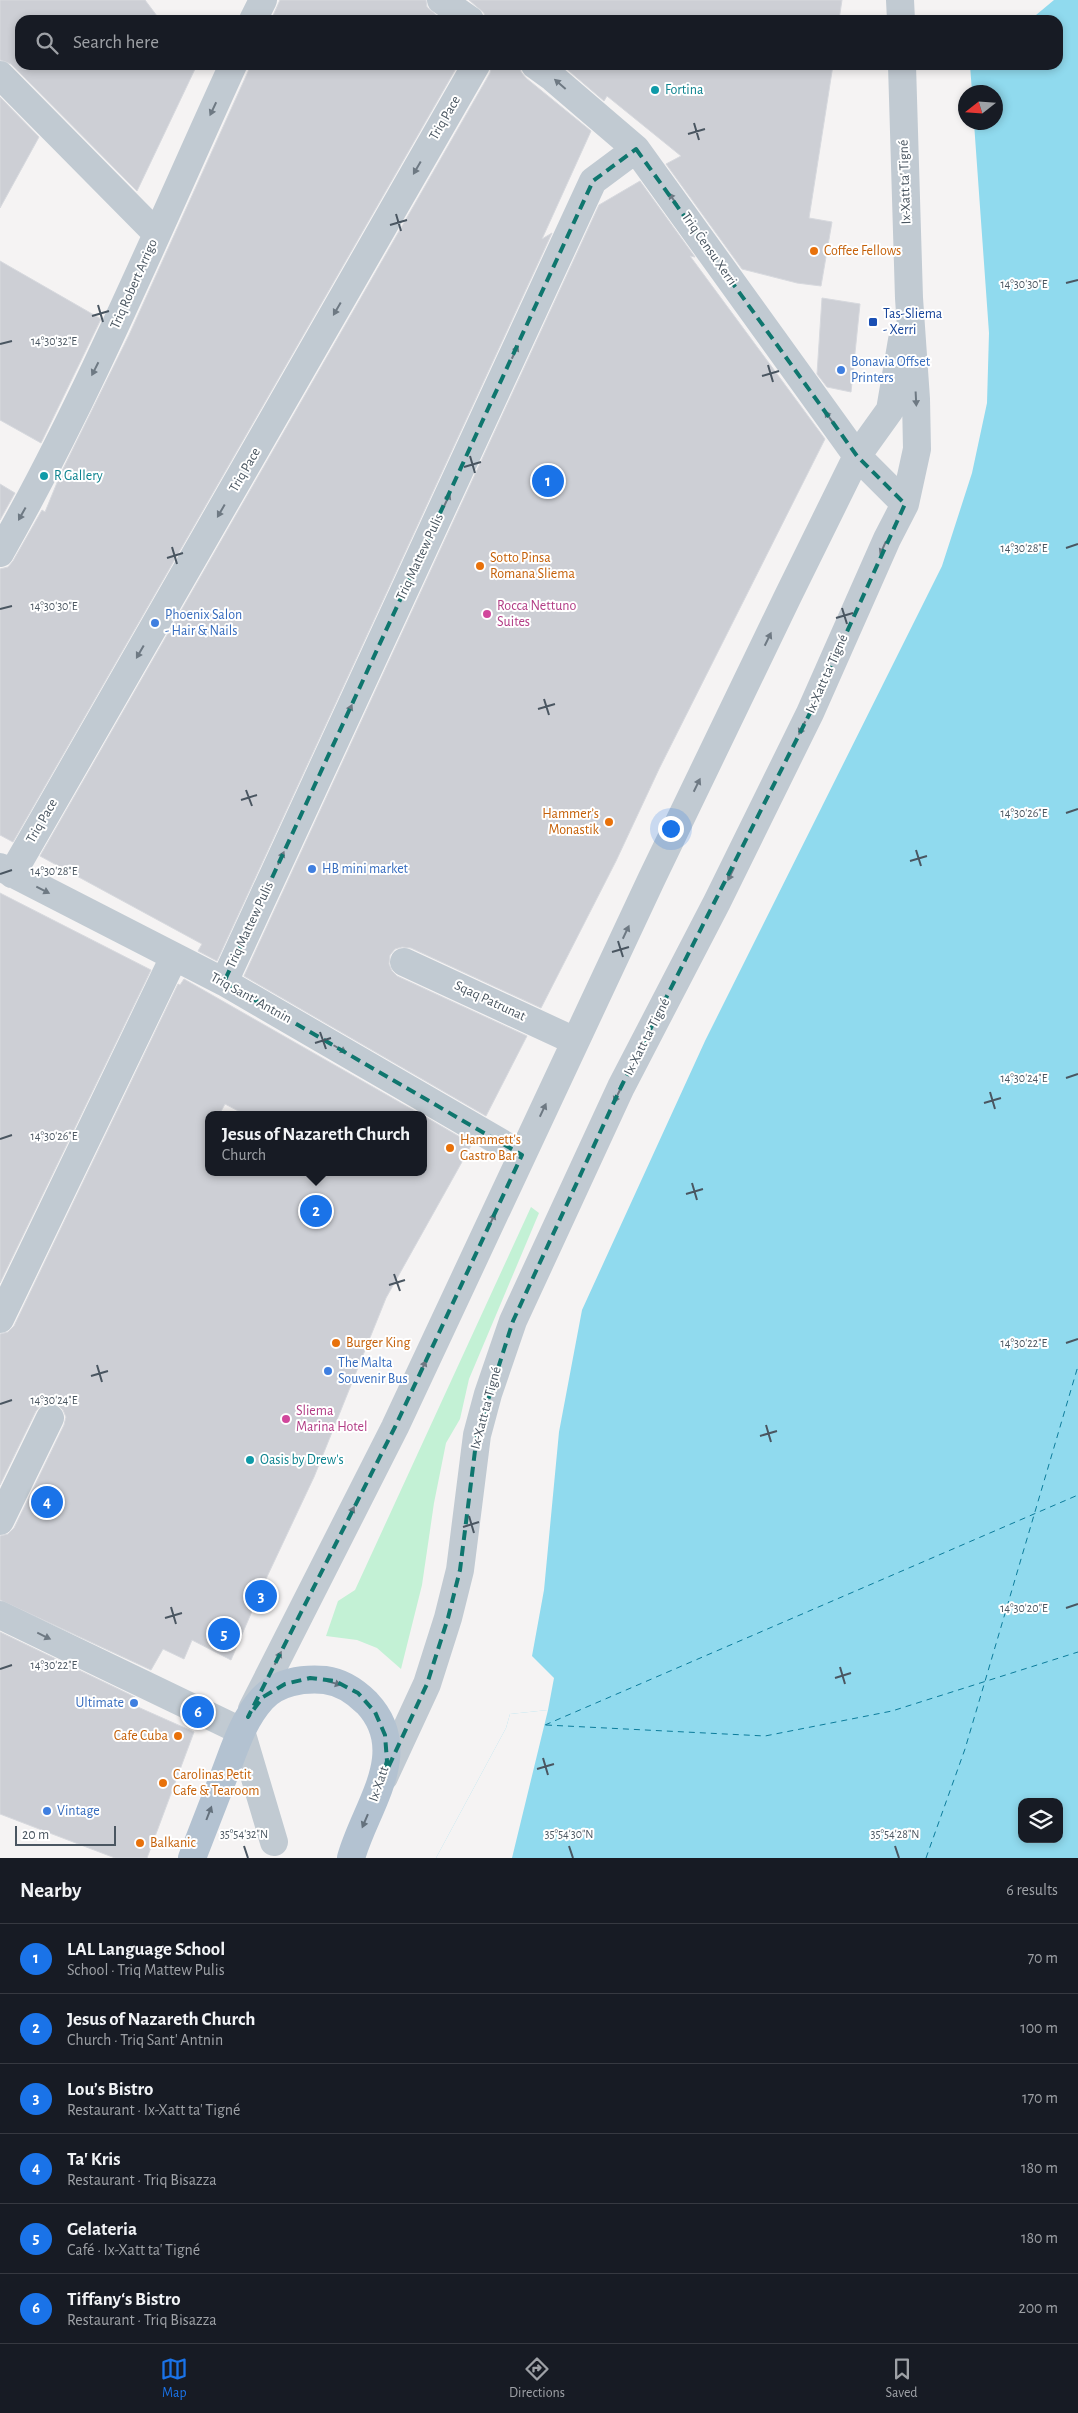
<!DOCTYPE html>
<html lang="en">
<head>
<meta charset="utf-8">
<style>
	body { margin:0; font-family:"Alegreya Sans",sans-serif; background:#20242c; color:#f1f3f6 }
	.controls { position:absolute; right:15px; bottom:15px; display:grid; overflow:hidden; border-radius:10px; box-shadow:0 2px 8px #0003 }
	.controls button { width:45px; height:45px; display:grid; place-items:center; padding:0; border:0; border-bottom:1px solid #363941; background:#171b24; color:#f1f3f6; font:25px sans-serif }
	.compass { position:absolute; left:958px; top:85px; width:45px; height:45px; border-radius:50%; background:#171b24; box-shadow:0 2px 8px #0003; rotate:253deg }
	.scale { position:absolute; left:15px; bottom:12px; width:101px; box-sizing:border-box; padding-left:5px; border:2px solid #4a5661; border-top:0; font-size:14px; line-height:18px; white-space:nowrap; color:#4a5661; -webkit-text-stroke:4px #fff; paint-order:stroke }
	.you { position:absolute; left:670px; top:828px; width:18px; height:18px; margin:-12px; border:4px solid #fff; border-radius:50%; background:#1a73e8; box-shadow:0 0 0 8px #1a73e833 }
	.badge { display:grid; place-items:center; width:32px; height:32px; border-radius:50%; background:#1a73e8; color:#fff; font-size:16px; font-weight:700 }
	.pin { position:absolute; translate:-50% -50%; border:2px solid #fff; box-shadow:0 1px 5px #0006 }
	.popup { position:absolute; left:205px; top:1111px; width:222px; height:65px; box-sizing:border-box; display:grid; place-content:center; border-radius:10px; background:#171b24; filter:drop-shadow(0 1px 4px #0005); font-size:16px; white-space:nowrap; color:#9ea1a6 }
	.popup b { font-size:19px; color:#f1f3f6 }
	.popup::after { content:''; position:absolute; left:50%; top:100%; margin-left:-10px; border:10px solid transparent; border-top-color:#171b24 }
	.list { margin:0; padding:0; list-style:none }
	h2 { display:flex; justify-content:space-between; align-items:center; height:65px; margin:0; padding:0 20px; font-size:21px }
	h2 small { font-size:16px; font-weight:400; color:#9ea1a6 }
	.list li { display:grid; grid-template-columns:32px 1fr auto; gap:15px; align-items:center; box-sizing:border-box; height:70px; padding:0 20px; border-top:1px solid #363941 }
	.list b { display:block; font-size:19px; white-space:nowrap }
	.list p { margin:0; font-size:16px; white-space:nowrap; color:#9ea1a6 }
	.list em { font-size:16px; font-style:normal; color:#9ea1a6 }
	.icon { flex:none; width:28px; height:28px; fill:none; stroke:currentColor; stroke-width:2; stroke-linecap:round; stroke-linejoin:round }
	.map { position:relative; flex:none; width:1078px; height:1858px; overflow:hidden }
	.search { position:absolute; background:#171b24; box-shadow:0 2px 8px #0003; left:15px; right:15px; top:15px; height:55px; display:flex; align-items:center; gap:12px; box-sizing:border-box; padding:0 18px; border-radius:15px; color:#9ea1a6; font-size:19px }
	.sheet { height:485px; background:#171b24 }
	nav { display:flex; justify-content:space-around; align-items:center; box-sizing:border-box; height:70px; border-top:1px solid #363941; background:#171b24; font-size:14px; color:#9ea1a6 }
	nav a { display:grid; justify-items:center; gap:2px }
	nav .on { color:#1a73e8 }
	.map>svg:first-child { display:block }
	.green { fill:#c3f1d5 }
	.water { fill:#90daee; fill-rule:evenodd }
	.pier { fill:#f5f3f3 }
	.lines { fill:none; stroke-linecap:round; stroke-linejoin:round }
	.ferry { stroke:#0c7c9b; stroke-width:1; stroke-dasharray:6 5; stroke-linecap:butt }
	.building { fill:#cdcfd5; stroke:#d7d9de }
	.minor { stroke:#c1cad2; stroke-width:28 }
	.major { stroke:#b3c2d1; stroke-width:28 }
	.oneway { fill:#6e7983 }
	.oneway2 { fill:#64717d }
	.marked { fill:none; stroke:#0f766e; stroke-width:4; stroke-dasharray:10 6; stroke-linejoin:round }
	.ticks { fill:none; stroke:#4a5661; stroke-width:2 }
	.culture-dot { fill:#0f9aa8; stroke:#fff; stroke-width:2 }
	.food-dot { fill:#e8710a; stroke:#fff; stroke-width:2 }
	.transit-dot { fill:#1a4fb4; stroke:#fff; stroke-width:2 }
	.shop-dot { fill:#3f7fe0; stroke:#fff; stroke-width:2 }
	.hotel-dot { fill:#d1479c; stroke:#fff; stroke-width:2 }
	.labels { text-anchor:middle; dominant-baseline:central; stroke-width:4; stroke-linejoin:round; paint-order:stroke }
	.culture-label { font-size:14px; fill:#0d838f; stroke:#fff; text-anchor:start }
	.street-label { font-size:14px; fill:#4a5661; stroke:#fff }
	.food-label { font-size:14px; fill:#c56008; stroke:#fff; text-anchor:start }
	.transit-label { font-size:14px; fill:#164399; stroke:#fff; text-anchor:start }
	.shop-label { font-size:14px; fill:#366cbe; stroke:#fff; text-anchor:start }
	.hotel-label { font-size:14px; fill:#b23c85; stroke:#fff; text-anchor:start }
	.ticks-label { font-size:12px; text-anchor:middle; fill:#4a5661; stroke:#fff; stroke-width:4; stroke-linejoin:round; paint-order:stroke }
</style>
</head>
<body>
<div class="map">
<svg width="1078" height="1858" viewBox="0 0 1078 1858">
	<rect width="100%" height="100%" fill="#f5f3f3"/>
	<!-- green -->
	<path class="green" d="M531,1207l8,6 -70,166 -9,40 -14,24 -12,60 -12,82 -21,84 -24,-21 -20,-8 -31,-4 12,-35 17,-11z"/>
	<!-- water -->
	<path class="water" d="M1054,0h24v1858h-642l70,-130 4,-14 38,-4 6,-32 -22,-22 12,-66 15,-158 23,-122 123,-269 237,-475 30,-93 15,-70 2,-70 -15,-210 22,-1v-30h-24l-2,-27h88v-45h-28zM1022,1802h37v37h-37z"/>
	<!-- pier -->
	<path class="pier" d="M548,1710l-36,148h-76l70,-130 4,-14z"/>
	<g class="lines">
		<!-- ferry -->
		<path class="ferry" d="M545,1725l533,-230
			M546,1725l219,11 127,-25 186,-59
			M926,1858l39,-109 113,-383"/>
	</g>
	<!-- building -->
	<path class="building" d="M0,0h145l15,20h-140v45h172l3,4 -58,122 -126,-127 -11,-4z
		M280,0h146l1,7 15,13h-171z
		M469,0h373l-3,20h-354l-1,-7z
		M251,65h207l-445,777 -13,-7v-266l8,-2 5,-6 29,-51 3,2 16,-39 68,-138z
		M492,65h28l1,7 5,6 65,53 -49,108 10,-6 -335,728 -19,-10 4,-7 -162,-88 450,-783z
		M562,65h271l-24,153 23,4 -11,64 -24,-3 -55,-14 -76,-105 15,-8 -74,-60 -3,5z
		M0,97l39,40 -39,71z
		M640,181l55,76 -5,-1 135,183 -166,330 -43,92 -75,147 -130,-60 -9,-1 -7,2 -5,6 -1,9 3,7 5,5 130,60 -41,80 -242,-140 355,-771z
		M0,261l101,58 -60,124 -41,-23z
		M822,298l38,6 -9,88 -24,-5 -10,-13z
		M0,484l15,9 -15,27z
		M0,893l151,77 -151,313z
		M184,979l238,136h-176l-21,-11 -6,11h-11v57h216v-56l48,28 -86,154 -72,179 -49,104 -34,79 -39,-20 -8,19 -21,-10 -12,21 -151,-70v-64l8,-2 6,-6 50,-103 2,-8 -3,-7 -6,-6 -9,-1 -7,2 -5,6 -36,74v-151l8,-2 6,-6 164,-342 2,1z
		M0,1632l135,65 -4,7 63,28 -47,126h-32l-115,-44z"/>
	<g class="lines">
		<!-- minor -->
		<path class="minor" d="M441,0l29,20
			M900,0l1,20
			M253,20l10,-20
			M535,65l18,13 83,71 221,307 48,48
			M0,75l156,158
			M0,553c89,-157 158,-324 233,-488
			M0,867l224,115 298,173
			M12,874l464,-809
			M404,962l171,79
			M224,982l369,-801 43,-32
			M0,1319l174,-362
			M0,1521l50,-103
			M0,1615l241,116 33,111
			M252,1709l143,-282 257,-549 136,-282 69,-140 33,-46 12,-70
			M384,1777l43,-93 21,-66 12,-48 17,-135 11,-41 25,-73 108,-234 96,-185 93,-189 77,-174 18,-35 12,-55 -1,-50 -7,-101 -7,-233"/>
		<!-- major -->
		<path class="major" d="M192,1858c11,-28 22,-57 33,-85 10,-26 18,-53 37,-74 15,-17 41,-21 63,-19 16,2 30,11 42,23 46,49 -2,104 -16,155"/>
	</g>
	<!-- one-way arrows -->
	<defs><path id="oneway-solid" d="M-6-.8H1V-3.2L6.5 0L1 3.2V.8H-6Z" transform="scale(1.25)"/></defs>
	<g class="oneway">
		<use href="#oneway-solid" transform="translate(560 84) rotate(-139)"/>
		<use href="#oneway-solid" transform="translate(213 109) rotate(115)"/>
		<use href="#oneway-solid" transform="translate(417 168) rotate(120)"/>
		<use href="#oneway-solid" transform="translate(673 199) rotate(-126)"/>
		<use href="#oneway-solid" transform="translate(337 309) rotate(120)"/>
		<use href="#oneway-solid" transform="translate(515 352) rotate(-65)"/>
		<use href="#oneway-solid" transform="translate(95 369) rotate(117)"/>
		<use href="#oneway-solid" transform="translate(916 399) rotate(87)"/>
		<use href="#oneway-solid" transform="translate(829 417) rotate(-126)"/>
		<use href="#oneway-solid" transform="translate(447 500) rotate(-65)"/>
		<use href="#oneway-solid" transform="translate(221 511) rotate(120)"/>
		<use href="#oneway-solid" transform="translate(22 514) rotate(119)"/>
		<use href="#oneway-solid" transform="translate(883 548) rotate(114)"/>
		<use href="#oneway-solid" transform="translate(768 639) rotate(-64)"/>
		<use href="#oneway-solid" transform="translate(140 652) rotate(120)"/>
		<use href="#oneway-solid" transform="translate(349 711) rotate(-65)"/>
		<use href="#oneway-solid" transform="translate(802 728) rotate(116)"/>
		<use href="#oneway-solid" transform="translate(697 785) rotate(-64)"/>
		<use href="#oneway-solid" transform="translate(281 858) rotate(-65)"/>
		<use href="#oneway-solid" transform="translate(731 874) rotate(116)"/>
		<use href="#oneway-solid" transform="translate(43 890) rotate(27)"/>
		<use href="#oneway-solid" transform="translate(626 932) rotate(-65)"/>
		<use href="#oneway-solid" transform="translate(340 1049) rotate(30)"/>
		<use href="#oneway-solid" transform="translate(617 1096) rotate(116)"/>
		<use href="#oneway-solid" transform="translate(543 1110) rotate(-65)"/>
		<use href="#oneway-solid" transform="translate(492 1220) rotate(-65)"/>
		<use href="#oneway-solid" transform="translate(423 1367) rotate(-65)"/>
		<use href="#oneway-solid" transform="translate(351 1513) rotate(-63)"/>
		<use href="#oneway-solid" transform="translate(44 1636) rotate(26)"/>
		<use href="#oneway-solid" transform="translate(278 1658) rotate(-63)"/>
	</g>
	<g class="oneway2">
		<use href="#oneway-solid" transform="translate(334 1683) rotate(16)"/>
		<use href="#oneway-solid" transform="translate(209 1813) rotate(-69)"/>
		<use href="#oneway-solid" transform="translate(365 1821) rotate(113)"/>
	</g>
	<!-- marked area -->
	<path class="marked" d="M636,149l221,307 48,48 -95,209 -189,374 -108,234 -36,114 -17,135 -12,48 -21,66 -47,101 7,-24 -2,-26 -10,-23 -17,-19 -23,-12 -25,-3 -25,6 -22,13 -15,20 147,-290 127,-272 -298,-173 369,-801z"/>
	<!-- ticks -->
	<path class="ticks" d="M694,123l5,17M688,134l17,-5M396,214l5,17M390,225l17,-5M1066,283l12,-3M98,305l5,17M92,316l17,-5M0,344l12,-3M768,365l5,17M762,376l17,-5M470,456l5,17M464,467l17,-5M172,547l5,17M1066,548l12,-4M167,558l16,-5M842,608l5,16M0,609l12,-3M836,618l17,-5M544,699l5,16M538,709l17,-5M246,790l6,16M241,800l16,-5M1066,813l12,-4M916,850l5,16M910,861l17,-5M0,874l12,-4M618,941l5,16M612,952l17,-5M320,1032l6,17M315,1043l16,-5M1066,1078l12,-4M990,1092l5,17M984,1103l17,-5M0,1139l12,-4M692,1183l5,17M686,1194l17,-5M394,1274l6,17M389,1285l16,-5M1066,1343l12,-4M97,1365l5,17M91,1376l17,-5M0,1404l12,-4M766,1425l5,17M760,1436l17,-5M469,1516l5,17M463,1527l16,-5M171,1607l5,17M1066,1608l12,-4M165,1618l17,-5M840,1667l5,17M0,1669l12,-4M835,1678l16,-5M543,1758l5,17M537,1769l17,-5M244,1846l4,12M569,1846l4,12M895,1846l4,12"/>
	<!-- markers -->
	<g class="culture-dot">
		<circle cx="655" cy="90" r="5"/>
		<circle cx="44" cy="476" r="5"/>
		<circle cx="250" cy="1460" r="5"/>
	</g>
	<g class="food-dot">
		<circle cx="814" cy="251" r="5"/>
		<circle cx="480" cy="566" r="5"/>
		<circle cx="609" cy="822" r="5"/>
		<circle cx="450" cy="1148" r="5"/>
		<circle cx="336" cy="1343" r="5"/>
		<circle cx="178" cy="1736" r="5"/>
		<circle cx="163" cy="1783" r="5"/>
		<circle cx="140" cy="1843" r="5"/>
	</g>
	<rect class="transit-dot" x="868" y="317" width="10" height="10" rx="2.5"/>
	<g class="shop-dot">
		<circle cx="841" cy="370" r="5"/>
		<circle cx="155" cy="623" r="5"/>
		<circle cx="312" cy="869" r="5"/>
		<circle cx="328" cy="1371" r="5"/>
		<circle cx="134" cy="1703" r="5"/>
		<circle cx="47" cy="1811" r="5"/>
	</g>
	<g class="hotel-dot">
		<circle cx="487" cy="614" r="5"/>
		<circle cx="286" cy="1419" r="5"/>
	</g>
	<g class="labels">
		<!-- culture labels -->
		<g class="culture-label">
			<text x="665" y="90">Fortina</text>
			<text x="54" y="476">R Gallery</text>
			<text x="260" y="1460">Oasis by Drew's</text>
		</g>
		<!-- street labels -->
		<g class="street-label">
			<text transform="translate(445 118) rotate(-60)">Triq Pace</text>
			<text transform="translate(905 182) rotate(-92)">Ix-Xatt ta' Tigné</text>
			<text transform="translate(709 249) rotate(55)">Triq Ċensu Xerri</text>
			<text transform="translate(134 284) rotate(-66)">Triq Robert Arrigo</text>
			<text transform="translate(245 470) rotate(-60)">Triq Pace</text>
			<text transform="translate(420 557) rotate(-65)">Triq Mattew Pulis</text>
			<text transform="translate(827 674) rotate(-66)">Ix-Xatt ta' Tigné</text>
			<text transform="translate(42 821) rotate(-60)">Triq Pace</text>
			<text transform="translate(250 925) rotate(-65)">Triq Mattew Pulis</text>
			<text transform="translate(251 998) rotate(29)">Triq Sant' Antnin</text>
			<text transform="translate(490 1001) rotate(25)">Sqaq Patrunat</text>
			<text transform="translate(647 1037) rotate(-63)">Ix-Xatt ta' Tigné</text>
			<text transform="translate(486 1408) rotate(-75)">Ix-Xatt ta' Tigné</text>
			<text transform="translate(379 1784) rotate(-71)">Ix-Xatt</text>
		</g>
		<!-- food labels -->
		<g class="food-label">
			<text x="824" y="251">Coffee Fellows</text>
			<text x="490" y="558">Sotto Pinsa<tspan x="490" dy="16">Romana Sliema</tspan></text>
			<text x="599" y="814" text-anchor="end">Hammer’s<tspan x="599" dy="16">Monastik</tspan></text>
			<text x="460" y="1140">Hammett's<tspan x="460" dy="16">Gastro Bar</tspan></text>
			<text x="346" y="1343">Burger King</text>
			<text x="168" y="1736" text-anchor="end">Cafe Cuba</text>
			<text x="173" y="1775">Carolinas Petit<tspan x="173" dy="16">Cafe &amp; Tearoom</tspan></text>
			<text x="150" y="1843">Balkanic</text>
		</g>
		<!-- transit labels -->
		<g class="transit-label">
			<text x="883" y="314">Tas-Sliema<tspan x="883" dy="16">- Xerri</tspan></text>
		</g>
		<!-- shop labels -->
		<g class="shop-label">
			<text x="851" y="362">Bonavia Offset<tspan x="851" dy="16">Printers</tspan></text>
			<text x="165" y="615">Phoenix Salon<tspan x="165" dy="16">- Hair &amp; Nails</tspan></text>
			<text x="322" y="869">HB mini market</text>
			<text x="338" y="1363">The Malta<tspan x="338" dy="16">Souvenir Bus</tspan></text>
			<text x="124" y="1703" text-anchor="end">Ultimate</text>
			<text x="57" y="1811">Vintage</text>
		</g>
		<!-- hotel labels -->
		<g class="hotel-label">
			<text x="497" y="606">Rocca Nettuno<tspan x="497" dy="16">Suites</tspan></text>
			<text x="296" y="1411">Sliema<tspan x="296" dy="16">Marina Hotel</tspan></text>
		</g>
	</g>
	<g class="ticks-label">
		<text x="1024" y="288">14°30'30"E</text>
		<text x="54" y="345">14°30'32"E</text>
		<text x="1024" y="552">14°30'28"E</text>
		<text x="54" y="610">14°30'30"E</text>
		<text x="1024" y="817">14°30'26"E</text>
		<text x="54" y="875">14°30'28"E</text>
		<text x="1024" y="1082">14°30'24"E</text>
		<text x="54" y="1140">14°30'26"E</text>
		<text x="1024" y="1347">14°30'22"E</text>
		<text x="54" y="1404">14°30'24"E</text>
		<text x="1024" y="1612">14°30'20"E</text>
		<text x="54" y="1669">14°30'22"E</text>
		<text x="244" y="1838">35°54'32"N</text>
		<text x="569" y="1838">35°54'30"N</text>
		<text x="895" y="1838">35°54'28"N</text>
	</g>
</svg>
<div class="controls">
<button><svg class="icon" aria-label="layers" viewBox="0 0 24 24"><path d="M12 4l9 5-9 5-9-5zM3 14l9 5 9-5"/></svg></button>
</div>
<svg class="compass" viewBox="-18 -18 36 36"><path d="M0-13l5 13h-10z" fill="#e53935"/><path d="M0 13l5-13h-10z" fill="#9ea1a6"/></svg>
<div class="scale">20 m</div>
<div class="you"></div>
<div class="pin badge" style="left:548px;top:481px">1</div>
<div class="pin badge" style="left:316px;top:1211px">2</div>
<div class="popup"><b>Jesus of Nazareth Church</b>Church</div>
<div class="pin badge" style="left:261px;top:1596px">3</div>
<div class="pin badge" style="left:47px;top:1502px">4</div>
<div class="pin badge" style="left:224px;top:1634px">5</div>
<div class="pin badge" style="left:198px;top:1712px">6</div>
<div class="search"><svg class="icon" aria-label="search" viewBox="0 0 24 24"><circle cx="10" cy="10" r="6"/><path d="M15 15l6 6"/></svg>Search here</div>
</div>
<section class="sheet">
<h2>Nearby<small>6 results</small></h2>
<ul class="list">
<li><span class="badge">1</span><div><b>LAL Language School</b><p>School · Triq Mattew Pulis</p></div><em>70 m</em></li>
<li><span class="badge">2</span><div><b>Jesus of Nazareth Church</b><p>Church · Triq Sant' Antnin</p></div><em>100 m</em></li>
<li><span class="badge">3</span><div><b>Lou’s Bistro</b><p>Restaurant · Ix-Xatt ta' Tigné</p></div><em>170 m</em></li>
<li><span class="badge">4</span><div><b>Ta' Kris</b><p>Restaurant · Triq Bisazza</p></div><em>180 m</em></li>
<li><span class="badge">5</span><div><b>Gelateria</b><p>Café · Ix-Xatt ta' Tigné</p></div><em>180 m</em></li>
<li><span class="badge">6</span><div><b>Tiffany‘s Bistro</b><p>Restaurant · Triq Bisazza</p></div><em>200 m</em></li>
</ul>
</section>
<nav>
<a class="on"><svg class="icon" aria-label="map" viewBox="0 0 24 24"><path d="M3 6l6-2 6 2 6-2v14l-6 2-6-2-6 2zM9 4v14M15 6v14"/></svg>Map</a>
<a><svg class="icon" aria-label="directions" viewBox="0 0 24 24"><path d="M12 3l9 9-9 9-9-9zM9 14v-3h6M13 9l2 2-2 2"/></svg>Directions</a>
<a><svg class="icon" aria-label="saved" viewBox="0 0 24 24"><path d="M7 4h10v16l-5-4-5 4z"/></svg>Saved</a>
</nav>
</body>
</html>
